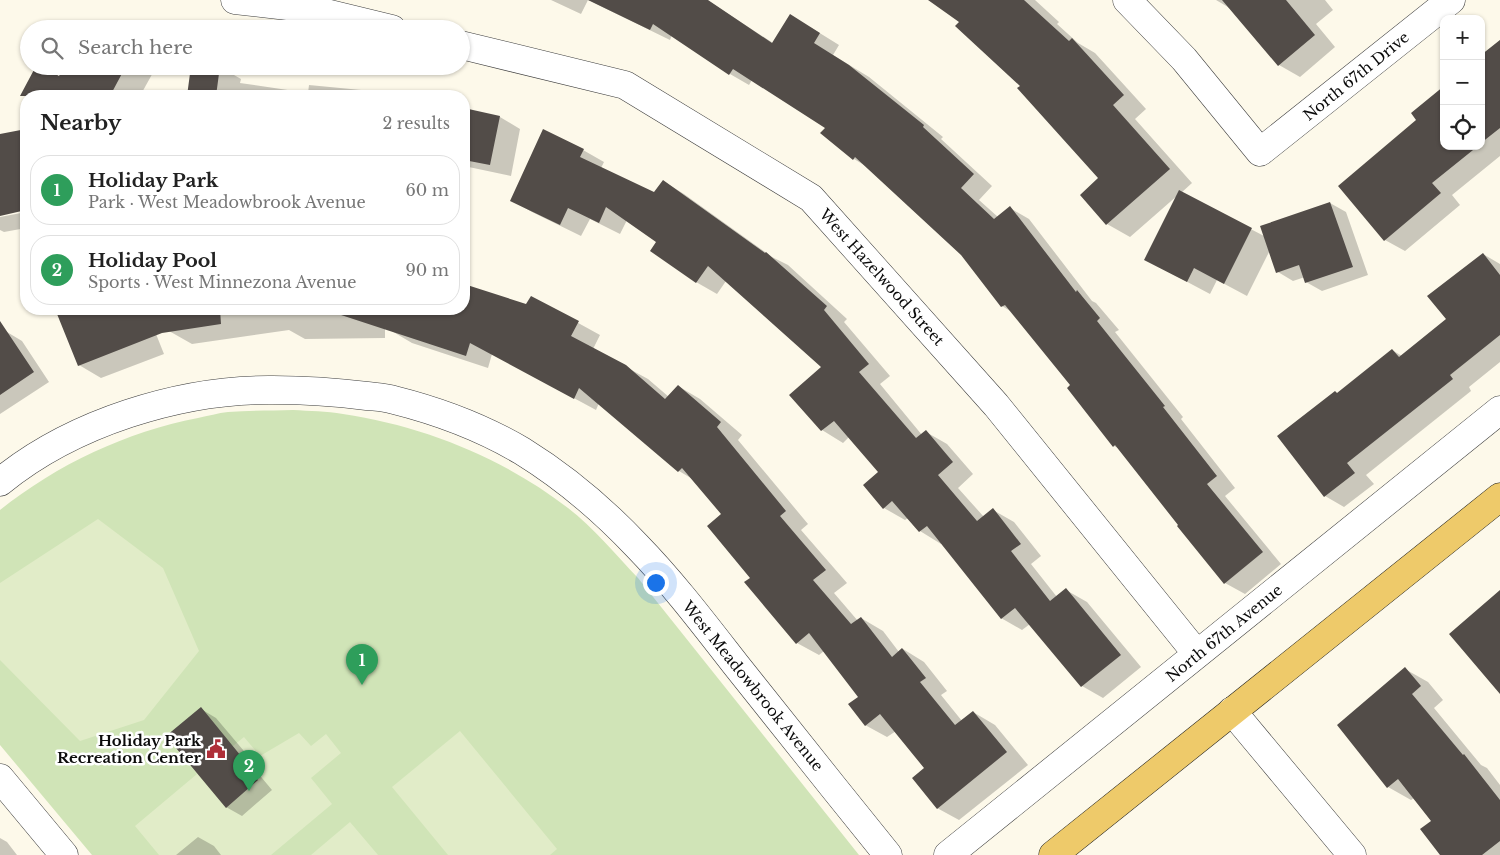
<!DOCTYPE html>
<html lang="en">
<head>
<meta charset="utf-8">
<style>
	body { margin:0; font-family:"Libre Baskerville",serif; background:#f2f2f2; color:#222 }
	.controls { position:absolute; right:15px; top:15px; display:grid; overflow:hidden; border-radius:10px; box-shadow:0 1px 4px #0004 }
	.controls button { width:45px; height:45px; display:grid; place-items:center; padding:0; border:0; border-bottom:1px solid #e0e0e0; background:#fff; color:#222; font:25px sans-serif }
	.you { position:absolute; left:655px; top:582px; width:18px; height:18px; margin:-12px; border:4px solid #fff; border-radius:50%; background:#1a73e8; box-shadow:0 0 0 8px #1a73e833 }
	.badge { display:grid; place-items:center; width:32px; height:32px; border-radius:50%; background:#2563eb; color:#fff; font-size:16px; font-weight:700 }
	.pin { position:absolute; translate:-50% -41px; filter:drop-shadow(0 1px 2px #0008) }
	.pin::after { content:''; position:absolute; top:26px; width:18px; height:15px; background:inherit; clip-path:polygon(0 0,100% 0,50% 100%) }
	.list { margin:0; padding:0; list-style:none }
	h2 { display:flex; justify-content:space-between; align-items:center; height:65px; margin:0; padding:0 20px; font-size:21px }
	h2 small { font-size:16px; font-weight:400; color:#767676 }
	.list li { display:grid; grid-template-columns:32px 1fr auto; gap:15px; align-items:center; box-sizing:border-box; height:70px; margin:0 10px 10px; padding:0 10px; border:1px solid #e0e0e0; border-radius:20px }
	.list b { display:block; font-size:19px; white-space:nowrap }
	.list p { margin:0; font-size:16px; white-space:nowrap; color:#767676 }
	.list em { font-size:16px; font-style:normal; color:#767676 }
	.icon { flex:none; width:28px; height:28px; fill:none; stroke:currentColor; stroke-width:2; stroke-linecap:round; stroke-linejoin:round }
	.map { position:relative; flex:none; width:1500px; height:855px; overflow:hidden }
	.search { position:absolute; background:#fff; box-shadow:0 1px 4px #0004; left:20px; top:20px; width:450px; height:55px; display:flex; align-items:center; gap:12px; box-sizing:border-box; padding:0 18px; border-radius:28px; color:#767676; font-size:19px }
	.panel { position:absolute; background:#fff; box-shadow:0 1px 4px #0004; left:20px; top:90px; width:450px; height:225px; border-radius:20px }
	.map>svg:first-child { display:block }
	.grass { fill:#d0e4b7 }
	.pitch { fill:#e1ecc8 }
	.shadow { fill:#0003 }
	.building { fill:#524c48 }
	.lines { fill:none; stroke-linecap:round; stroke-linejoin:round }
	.minor-casing { stroke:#3e3e3e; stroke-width:29 }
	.major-casing { stroke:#1c1c1c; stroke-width:29 }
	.minor { stroke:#fff; stroke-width:28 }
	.major { stroke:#eeca6a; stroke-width:28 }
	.labels { text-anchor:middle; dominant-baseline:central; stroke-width:5; stroke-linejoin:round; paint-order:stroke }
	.street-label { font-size:15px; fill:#0b0b0b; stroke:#fff }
	.poi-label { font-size:15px; font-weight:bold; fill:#0b0b0b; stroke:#fff; text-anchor:end }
</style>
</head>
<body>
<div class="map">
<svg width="1500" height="855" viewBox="0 0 1500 855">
	<rect width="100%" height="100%" fill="#fdf9ea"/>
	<!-- grass -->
	<path class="grass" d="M293,410c17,1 33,1 50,4 81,12 160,44 225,94 25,19 48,47 70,70l221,277h-767l-92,-110v-235c58,-46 126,-78 198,-92 10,-2 20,-5 30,-6 22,-2 44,-1 65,-2z"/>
	<!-- pitch -->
	<path class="pitch" d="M98,519l65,49 36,83 -55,69 -64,21 -80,-81v-77z
		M460,731l97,118 -7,6h-102l-56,-68z
		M299,733l12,13 15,-12 15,19 -30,25 21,26 -61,51h-112l-24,-29 62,-52 -31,-38 67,10 11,-9 16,19z
		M350,822l28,33h-67z"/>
	<!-- shadow -->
	<path class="shadow" d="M551,0h156l66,43 37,-16 29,18 -6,10 36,22 74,60 -2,2 51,47 -13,14 19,17 12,-9 19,11 63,82 4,2 23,27 -4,2 68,85 -2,2 54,69 -10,8 56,68 -36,30 -20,-11 -105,-134 -6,-3 -42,-61 -60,-73 -10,-6 -40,-52 -93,-86 -15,-9 -32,-26 5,-6 -75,-47 -3,5 -19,-11 -58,-39 -2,5 -82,-40 -7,14z
		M930,0h105l24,22 -2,2 21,19 17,10 51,56 -11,10 57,64 -11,10 85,44 64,-34 16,9 22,63 -46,16 -16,-9 -1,-5 -12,4 -15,-9 -8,-22 -23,46 -30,-16 -7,14 -64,-34 32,-65 -48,42 -23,-13 -26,-29 19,-17 -78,-92 -61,-64z
		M1216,0h109l8,10 -17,14 19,23 -35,30 -21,-12 -46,-55z
		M1500,40v116l-48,39 8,10 -55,46 -20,-11 59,-94h37v-90z
		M66,66h84l5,3 -15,27h-102l-13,-7 35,-11z
		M193,66l27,1 21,12 -1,4 68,10 1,-8 73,7 19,4h-212z
		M464,110l36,7 20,12 -9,47 -47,-10z
		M26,130v79l-26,6v-63l2,-17z
		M583,150l21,12 -3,6 53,26 9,-13 21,13 88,63 16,8 59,54 -3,3 46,54 -10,8 42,51 4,-3 21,12 26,30 -15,14 26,29 9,-7 21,12 27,34 -10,8 26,33 9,-7 21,12 54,65 -38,31 -21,-12 -52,-62 -8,6 -21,-12 -59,-75 -1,1 -21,-13 -12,-13 -3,2 -21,-12 -20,-23 15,-13 -30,-35 -6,6 -21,-13 -31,-35 32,-28 -97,-86 -9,13 -21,-12 -38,-40 -31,-22 -7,14 -30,-15 -9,17 -49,-24 -21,-12z
		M26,212v16l-22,4 -4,-2v-13z
		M1483,254l17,10v98l-31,25 2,4 -105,84 8,9 -30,23 -19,-11 12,-102 55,-44 10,6 45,-36z
		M464,285l63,21 4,-9 69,38 -7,14 55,30 21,18 9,-11 22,13 42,36 -4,5 70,84 -7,6 46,53 -13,10 24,28 3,-3 22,13 16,21 4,-3 21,13 23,29 -6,4 21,26 11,-9 22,13 33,40 -69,55 -22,-12 -11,-40 -30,-37 -9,6 -22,-12 -6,-28 -35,-46 -5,4 -22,-12 -45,-65 -30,-64 -28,-34 -15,-9 -80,-68 -3,7 -104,-56 -4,14 -76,-25 -22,-13 7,-21h67z
		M57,309h89l18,45 -63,24 -22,-13z
		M166,309h219v29l-80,1 -16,-9 -97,14 -23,-13z
		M7,332l15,9 27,41 -49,32v-78z
		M1405,669l23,13 15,18 -9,8 47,57 6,3 13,17v70h-58l-9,-34 -19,-23 -3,2 -23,-13 -50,-62z
		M201,709l15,9 44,52 -3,2 15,18 -30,26 -16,-9z
		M198,837l16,9 7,9h-45z
		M0,838l7,4 10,13h-17z"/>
	<!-- building -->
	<path class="building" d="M588,0h120l64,43 18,-29 30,19 -6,10 35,22 75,60 -1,2 51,47 -13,14 33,31 16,-13 66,86 1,-2 23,28 -3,3 68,85 -2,1 54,69 -10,8 56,68 -39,32 -47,-58 1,-1 -63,-80 -2,2 -46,-59 3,-3 -65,-80 -4,2 -40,-52 -106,-98 -2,3 -33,-27 5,-5 -92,-59 -4,6 -76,-51 -3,6z
		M928,0h96l45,41 3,-3 52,57 -11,10 57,64 -64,56 -26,-30 18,-17 -81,-90 3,-2 -65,-60 4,-4z
		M1222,0h64l29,35 -37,31z
		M1500,40v88l-19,15v-88z
		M36,66h5l18,10 6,-10h61l-16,30h-90z
		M191,66h29l-4,30h-29z
		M1444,86v60h34l-46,37 9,10 -57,48 -46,-55 78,-66 -5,-7z
		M464,108l36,8 -10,49 -26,-5z
		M26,129v81l-26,6v-82z
		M543,129l41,20 -4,8 74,35 9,-12 102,73 1,-1 61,54 -3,4 45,54 -10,8 57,66 10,-8 27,32 -15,13 39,46 16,-13 28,36 -10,7 39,50 16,-13 55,67 -40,32 -66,-79 -14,11 -74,-93 -8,6 -27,-31 -9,8 -20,-24 15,-13 -44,-51 -13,10 -32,-36 32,-28 -113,-101 -12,17 -46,-32 6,-9 -50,-35 -7,16 -31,-15 -8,17 -50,-24z
		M1179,190l73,38 -28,56 -30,-16 -7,14 -43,-22z
		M1330,202l23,65 -48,16 -6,-18 -23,8 -16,-47z
		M1483,253l17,22v60l-50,40 3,4 -106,84 8,10 -31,24 -47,-61 58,-45 2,2 55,-44 7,8 47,-38 -19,-23z
		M464,284l62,20 5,-8 48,25 -8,15 55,29 39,34 13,-14 43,37 -4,5 69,84 -6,5 46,54 -13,10 38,44 10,-7 31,40 10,-9 24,30 -6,4 35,43 18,-14 34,41 -70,57 -25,-31 12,-10 -44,-54 -15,12 -17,-22 10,-7 -49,-64 -13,11 -52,-62 6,-4 -43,-52 14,-12 -39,-46 -4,4 -99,-84 -5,11 -104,-56 -4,13 -128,-42 1,-5h125z
		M55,309h165l1,15 -59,9 -84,33z
		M0,321l34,51 -34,23z
		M1500,590v104l-51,-60z
		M1405,667l16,19 -9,8 51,61 1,-1 36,46v41l-18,14h-42l-20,-26 11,-8 -33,-42 -11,9 -50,-63z
		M201,707l44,54 -2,2 15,17 -32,28 -60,-72z"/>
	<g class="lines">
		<!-- minor casing -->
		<g class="minor-casing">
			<path id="minor" d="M235,0l70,8 87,21
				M1127,0l57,59 76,93 191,-152
				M461,45l164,40 186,113 185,207 201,249
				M0,482c72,-59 180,-93 273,-92 31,0 62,2 94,6 9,1 18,1 27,4 44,11 89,28 128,51 42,26 81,59 115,95 36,37 67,78 99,119 50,63 101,127 152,190
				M1232,711l120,144
				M0,778l64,77
				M948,855l552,-445"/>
		</g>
		<!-- major casing -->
		<g class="major-casing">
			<path id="major" d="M1053,855l447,-358"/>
		</g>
		<!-- minor -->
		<use href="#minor" class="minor"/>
		<!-- major -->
		<use href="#major" class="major"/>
	</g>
	<!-- icons -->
	<defs>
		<g id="civic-bare" transform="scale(1.5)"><path d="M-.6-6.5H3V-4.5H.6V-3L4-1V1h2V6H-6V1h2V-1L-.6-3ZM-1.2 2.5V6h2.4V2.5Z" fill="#af2f38" stroke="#fff" stroke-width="2.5" paint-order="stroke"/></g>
	</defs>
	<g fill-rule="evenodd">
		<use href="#civic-bare" x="216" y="749"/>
	</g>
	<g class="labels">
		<!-- street labels -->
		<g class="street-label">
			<text transform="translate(1356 76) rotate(-39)">North 67th Drive</text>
			<text transform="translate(882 277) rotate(48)">West Hazelwood Street</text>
			<text transform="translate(1224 633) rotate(-39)">North 67th Avenue</text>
			<text transform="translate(753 686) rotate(51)">West Meadowbrook Avenue</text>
		</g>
		<!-- poi labels -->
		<g class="poi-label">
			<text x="201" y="740">Holiday Park<tspan x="201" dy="17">Recreation Center</tspan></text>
		</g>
	</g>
</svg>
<div class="controls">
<button>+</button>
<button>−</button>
<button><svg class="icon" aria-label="locate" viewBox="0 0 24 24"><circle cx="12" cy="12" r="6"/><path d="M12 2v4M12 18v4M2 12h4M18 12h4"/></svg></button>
</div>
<div class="you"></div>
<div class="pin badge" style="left:362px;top:685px;background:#2e9e5b">1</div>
<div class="pin badge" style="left:249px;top:791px;background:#2e9e5b">2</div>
<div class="search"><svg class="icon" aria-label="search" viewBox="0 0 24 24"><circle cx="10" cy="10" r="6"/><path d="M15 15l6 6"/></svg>Search here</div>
<section class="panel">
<h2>Nearby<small>2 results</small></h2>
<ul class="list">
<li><span class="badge" style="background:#2e9e5b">1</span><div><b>Holiday Park</b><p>Park · West Meadowbrook Avenue</p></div><em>60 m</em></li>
<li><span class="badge" style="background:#2e9e5b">2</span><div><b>Holiday Pool</b><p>Sports · West Minnezona Avenue</p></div><em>90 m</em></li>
</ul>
</section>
</div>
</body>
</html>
